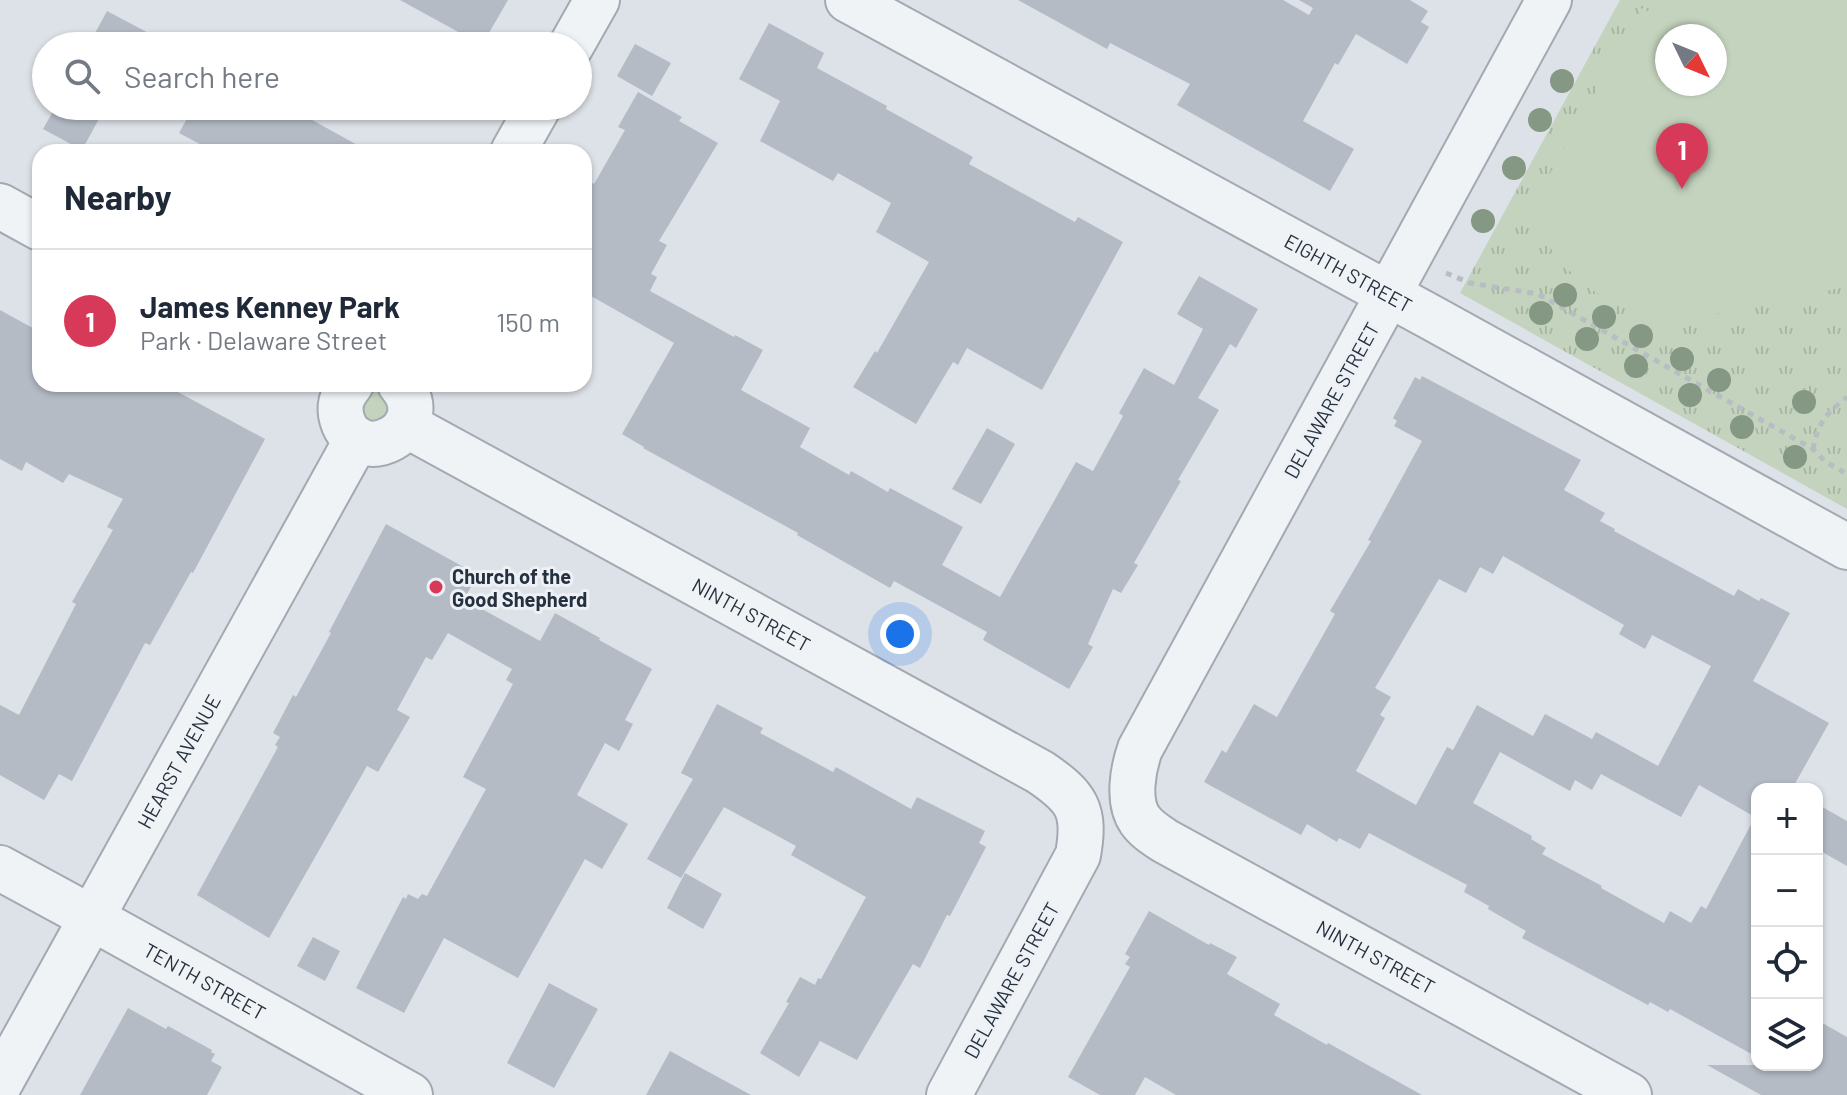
<!DOCTYPE html>
<html lang="en">
<head>
<meta charset="utf-8">
<style>
	body { margin:0; font-family:Barlow,sans-serif; background:#f6f6f7; color:#1f2937 }
	.controls { position:absolute; right:24px; bottom:24px; display:grid; overflow:hidden; border-radius:16px; box-shadow:0 2px 6px #0004 }
	.controls button { width:72px; height:72px; display:grid; place-items:center; padding:0; border:0; border-bottom:2px solid #e0e1e3; background:#fff; color:#1f2937; font:40px sans-serif }
	.compass { position:absolute; left:1655px; top:24px; width:72px; height:72px; border-radius:50%; background:#fff; box-shadow:0 2px 6px #0004; rotate:133deg }
	.you { position:absolute; left:900px; top:634px; width:28px; height:28px; margin:-20px; border:6px solid #fff; border-radius:50%; background:#1a73e8; box-shadow:0 0 0 12px #1a73e833 }
	.badge { display:grid; place-items:center; width:52px; height:52px; border-radius:50%; background:#d73959; color:#fff; font-size:26px; font-weight:700 }
	.pin { position:absolute; translate:-50% -66px; filter:drop-shadow(0 2px 4px #0008) }
	.pin::after { content:''; position:absolute; top:42px; width:28px; height:24px; background:inherit; clip-path:polygon(0 0,100% 0,50% 100%) }
	.list { margin:0; padding:0; list-style:none }
	h2 { display:flex; justify-content:space-between; align-items:center; height:104px; margin:0; padding:0 32px; font-size:34px }
	h2 small { font-size:26px; font-weight:400; color:#747a83 }
	.list li { display:grid; grid-template-columns:52px 1fr auto; gap:24px; align-items:center; box-sizing:border-box; height:144px; padding:0 32px; border-top:2px solid #e0e1e3 }
	.list b { display:block; font-size:30px; white-space:nowrap }
	.list p { margin:0; font-size:26px; white-space:nowrap; color:#747a83 }
	.list em { font-size:26px; font-style:normal; color:#747a83 }
	.icon { flex:none; width:44px; height:44px; fill:none; stroke:currentColor; stroke-width:2; stroke-linecap:round; stroke-linejoin:round }
	.map { position:relative; flex:none; width:1847px; height:1095px; overflow:hidden }
	.search { position:absolute; background:#fff; box-shadow:0 2px 6px #0004; left:32px; top:32px; width:560px; height:88px; display:flex; align-items:center; gap:20px; box-sizing:border-box; padding:0 28px; border-radius:44px; color:#747a83; font-size:30px }
	.panel { position:absolute; background:#fff; box-shadow:0 2px 6px #0004; left:32px; top:144px; width:560px; height:248px; border-radius:24px }
	.map>svg:first-child { display:block }
	.park { fill:url(#park-tufts); fill-rule:evenodd }
	.garden { fill:#c4d3be; fill-rule:evenodd }
	.building { fill:#b4bbc5; fill-rule:evenodd }
	.lines { fill:none; stroke-linecap:round; stroke-linejoin:round }
	.minor-casing { stroke:#a2a9b2; stroke-width:48 }
	.path { stroke:#b7bdc3; stroke-width:5; stroke-dasharray:6 6; stroke-linecap:butt }
	.minor { stroke:#f0f3f6; stroke-width:44 }
	.tree { fill:#849884 }
	.poi-dot { fill:#d73959; stroke:#edf1f6; stroke-width:3 }
	.labels { text-anchor:middle; dominant-baseline:central; stroke-width:6; stroke-linejoin:round; paint-order:stroke }
	.street-label { font-size:20px; fill:#263140; stroke:#edf1f6 }
	.poi-label { font-size:20px; font-weight:bold; fill:#263140; stroke:#edf1f6; text-anchor:start }
</style>
</head>
<body>
<div class="map">
<svg width="1847" height="1095" viewBox="0 0 1847 1095">
	<defs>
		<pattern id="park-tufts" width="24" height="20" patternUnits="userSpaceOnUse" patternTransform="scale(2)"><rect width="24" height="20" fill="#c4d3be"/><path d="M3 7l-1-3M5 7V3M7 7l1-3M15 17l-1-3M17 17v-4M19 17l1-3" fill="none" stroke="#a8b6a4"/></pattern>
	</defs>
	<rect width="100%" height="100%" fill="#dde2e8"/>
	<!-- park -->
	<path class="park" d="M1620,0h227v509l-387,-216zM1667,36h48v48h-48z"/>
	<!-- garden -->
	<path class="garden" d="M1668,0h179v286c-92,22 -214,64 -286,-25 -17,-21 -25,-31 -27,-59l108,-194 16,9zM1667,36h48v48h-48z
		M371,384h8l20,17 -29,32 -17,-36z"/>
	<!-- building -->
	<path class="building" d="M400,0h108l-26,45z
		M1018,0h265l26,15 4,-7 -14,-8h111l18,11 -7,11 8,5 -22,37 -51,-30 -18,31 -3,-2 -32,58 51,28 -24,42 -153,-86 13,-21 -80,-41 -3,6z
		M107,11l66,35h-85z
		M769,23l55,30 -7,15 70,38 -1,3 87,48 -4,7 106,58 3,-5 45,25 -81,148 -75,-42 -9,17 -5,-3 -37,62 -63,-37 22,-36 2,2 52,-91 -53,-30 15,-29 -53,-30 -5,8 -73,-40 20,-40 -41,-22z
		M635,44l36,19 -19,33 -35,-20z
		M638,92l44,25 -3,4 39,22 -59,98 8,4 -16,29 6,3 -7,14 84,46 1,-2 28,15 -22,40 69,38 -10,19 49,28 2,-4 37,21 2,-4 73,39 -21,38 58,32 76,-135 17,9 30,-55 -4,-3 25,-45 30,17 29,-56 -26,-15 22,-38 59,33 -22,39 -6,-4 -32,54 21,12 -41,70 3,1 -47,82 4,2 -17,28 -8,-4 -25,55 5,3 -24,42 -86,-49 4,-8 -93,-51 -4,7 -93,-53 1,-2 -155,-85 1,-1 -22,-13 52,-91 -90,-51v-114l10,6 31,-54 -7,-3z
		M56,106h50l-24,44 -39,-21z
		M194,106h93l83,46h-155l-36,-19z
		M0,310l40,22v52h123l102,55 -72,134 -2,-1 -41,73 -5,-2 -73,138 -13,-7 -15,26 -44,-25v-70l19,10 57,-111 -4,-2 41,-72 -6,-3 16,-28 -54,-25 -6,9 -37,-21 -4,9 -22,-12z
		M1422,376l159,84 -17,30 41,23 -5,8 15,8 -1,2 120,65 4,-7 21,12 2,-3 29,15 -37,68 76,42 -37,66h-35v268l-87,-48 -2,3 -18,-10 -2,3 -126,-67 4,-7 -38,-22 1,-3 -25,-14 3,-7 -98,-52 -9,16 -21,-11 -2,4 -30,-18 -6,11 -97,-53 18,-32 4,3 28,-49 23,13 58,-103 -5,-3 41,-70 -3,-1 54,-99 -28,-15 3,-5 -4,-3 22,-41 5,3zM1503,556l121,69 -5,9 26,15 7,-14 59,31 -53,100 -62,-34 -4,7 -47,-25 -12,22 -56,-31 -24,45 -6,-3 -31,58 -60,-34 29,-53 -5,-3 11,-18 -16,-9 64,-109 27,14 14,-26 13,7zM1500,752l70,39 5,-11 17,10 9,-16 80,43 18,-32 56,32 -49,92 -5,-3 -10,17 -21,-12 -6,12 -63,-35 1,-2 -60,-32 4,-6 -15,-9 1,-3 -59,-33z
		M987,428l28,16 -34,60 -29,-15z
		M386,524l92,51 -14,24 76,42 15,-28 45,25 -1,2 53,29 -27,51 8,4 -14,27 -14,-8 -28,52 51,29 -26,45 -17,-10 -67,119 -74,-40 -40,75 -48,-25 47,-91 3,2 2,-5 10,5 4,-5 5,2 59,-107 -23,-12 50,-93 -7,-4 6,-11 -64,-36 -16,27 -6,-3 -29,53 13,7 -32,55 -11,-6 -98,172 -72,-43 81,-148 -3,-2 5,-8 -7,-4 20,-38 3,2 35,-64 -2,-1z
		M717,704l46,24 -3,5 73,39 3,-5 75,42 6,-12 68,34 -6,12 7,4 -36,69 -3,-1 -27,53 -7,-4 -56,96 -37,-19 -21,36 -39,-24 29,-50 -3,-1 14,-25 15,8 3,-7 3,1 45,-82 -75,-42 5,-9 -72,-39 -43,71 -34,-19 46,-80 -12,-6z
		M1817,804l30,17v45l-30,-17z
		M685,873l37,21 -19,35 -36,-21z
		M1149,911l60,34 1,-2 27,14 -10,17 53,30 -6,11 53,30 1,-2 94,52h-246l-31,-18 -10,18h-35l-32,-18 62,-110 -5,-3 5,-7 -5,-3z
		M313,937l27,14 -15,30 -28,-15z
		M549,983l49,26 -44,79 -47,-25z
		M128,1008l38,21 2,-3 44,24 -1,2 4,2 -4,7 11,6 -15,28h-127z
		M1817,1020l30,17v58h-86l-54,-30h110z
		M670,1051l81,44h-105z"/>
	<g class="lines">
		<!-- minor casing -->
		<g class="minor-casing">
			<g id="minor">
				<path id="s1" d="M848,0l586,319 413,228"/>
				<path id="s2" d="M1549,0l-409,749c-7,20 -13,52 0,71 6,9 16,15 25,21l464,254"/>
				<path d="M571,46l26,-46"/>
				<path d="M513,152l26,-46"/>
				<path d="M0,206l40,22"/>
				<path d="M351,384c-9,11 -13,21 -9,35 15,53 97,11 58,-35"/>
				<path id="s3" d="M406,425l634,347c37,25 46,38 38,83l-129,240"/>
				<path id="s4" d="M0,868l92,50 318,177"/>
				<path id="s5" d="M0,1083l357,-644"/>
			</g>
		</g>
		<!-- path -->
		<path class="path" d="M1446,273l24,10 68,11 275,155 13,13 21,12
			M1813,449c5,-27 13,-35 34,-52"/>
		<!-- minor -->
		<use href="#minor" class="minor"/>
	</g>
	<!-- trees -->
	<g class="tree">
		<circle cx="1562" cy="81" r="12"/>
		<circle cx="1540" cy="120" r="12"/>
		<circle cx="1514" cy="168" r="12"/>
		<circle cx="1483" cy="221" r="12"/>
		<circle cx="1565" cy="295" r="12"/>
		<circle cx="1541" cy="313" r="12"/>
		<circle cx="1604" cy="317" r="12"/>
		<circle cx="1641" cy="336" r="12"/>
		<circle cx="1587" cy="339" r="12"/>
		<circle cx="1682" cy="359" r="12"/>
		<circle cx="1636" cy="366" r="12"/>
		<circle cx="1719" cy="380" r="12"/>
		<circle cx="1690" cy="395" r="12"/>
		<circle cx="1804" cy="402" r="12"/>
		<circle cx="1742" cy="427" r="12"/>
		<circle cx="1795" cy="457" r="12"/>
	</g>
	<!-- markers -->
	<circle class="poi-dot" cx="436" cy="587" r="8"/>
	<g class="labels">
		<!-- street labels -->
		<g class="street-label">
			<text stroke="none"><textPath href="#s1" startOffset="570">EIGHTH STREET</textPath></text>
			<text transform="translate(1331 400) rotate(-61)">DELAWARE STREET</text>
			<text stroke="none"><textPath href="#s3" startOffset="394">NINTH STREET</textPath></text>
			<text stroke="none"><textPath href="#s5" startOffset="368">HEARST AVENUE</textPath></text>
			<text stroke="none"><textPath href="#s2" startOffset="1200">NINTH STREET</textPath></text>
			<text transform="translate(1011 980) rotate(-61)">DELAWARE STREET</text>
			<text stroke="none"><textPath href="#s4" startOffset="234">TENTH STREET</textPath></text>
		</g>
		<!-- poi labels -->
		<g class="poi-label">
			<text x="452" y="576">Church of the<tspan x="452" dy="23">Good Shepherd</tspan></text>
		</g>
	</g>
</svg>
<div class="controls">
<button>+</button>
<button>−</button>
<button><svg class="icon" aria-label="locate" viewBox="0 0 24 24"><circle cx="12" cy="12" r="6"/><path d="M12 2v4M12 18v4M2 12h4M18 12h4"/></svg></button>
<button><svg class="icon" aria-label="layers" viewBox="0 0 24 24"><path d="M12 4l9 5-9 5-9-5zM3 14l9 5 9-5"/></svg></button>
</div>
<svg class="compass" viewBox="-18 -18 36 36"><path d="M0-13l5 13h-10z" fill="#e53935"/><path d="M0 13l5-13h-10z" fill="#747a83"/></svg>
<div class="you"></div>
<div class="pin badge" style="left:1682px;top:189px">1</div>
<div class="search"><svg class="icon" aria-label="search" viewBox="0 0 24 24"><circle cx="10" cy="10" r="6"/><path d="M15 15l6 6"/></svg>Search here</div>
<section class="panel">
<h2>Nearby<small></small></h2>
<ul class="list">
<li><span class="badge">1</span><div><b>James Kenney Park</b><p>Park · Delaware Street</p></div><em>150 m</em></li>
</ul>
</section>
</div>
</body>
</html>
